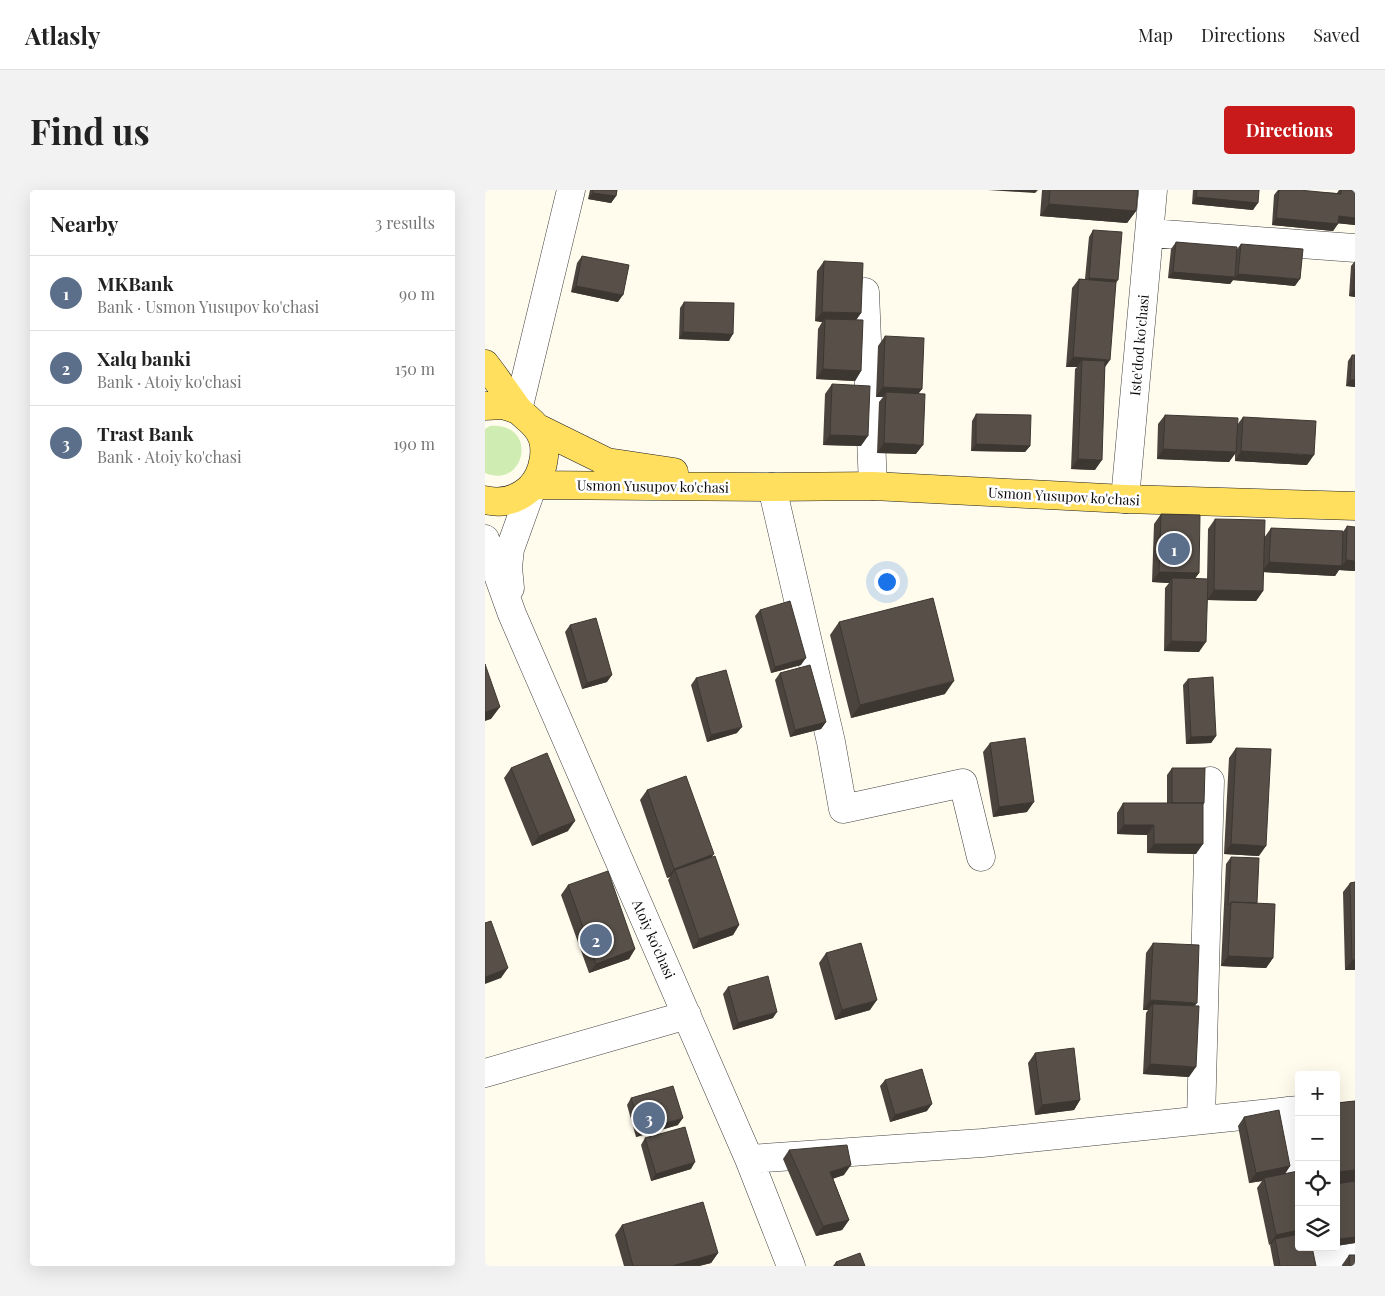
<!DOCTYPE html>
<html lang="en">
<head>
<meta charset="utf-8">
<style>
	body { margin:0; font-family:"Playfair Display",serif; background:#f2f2f2; color:#222 }
	.controls { position:absolute; right:15px; bottom:15px; display:grid; overflow:hidden; border-radius:5px; box-shadow:0 5px 20px #0002 }
	.controls button { width:45px; height:45px; display:grid; place-items:center; padding:0; border:0; border-bottom:1px solid #e0e0e0; background:#fff; color:#222; font:25px sans-serif }
	.you { position:absolute; left:401px; top:391px; width:18px; height:18px; margin:-12px; border:4px solid #fff; border-radius:50%; background:#1a73e8; box-shadow:0 0 0 8px #1a73e833 }
	.badge { display:grid; place-items:center; width:32px; height:32px; border-radius:50%; background:#c81a1a; color:#fff; font-size:16px; font-weight:700 }
	.pin { position:absolute; translate:-50% -50%; border:2px solid #fff; box-shadow:0 1px 5px #0006 }
	.list { margin:0; padding:0; list-style:none }
	h2 { display:flex; justify-content:space-between; align-items:center; height:65px; margin:0; padding:0 20px; font-size:21px }
	h2 small { font-size:16px; font-weight:400; color:#767676 }
	.list li { display:grid; grid-template-columns:32px 1fr auto; gap:15px; align-items:center; box-sizing:border-box; height:75px; padding:0 20px; border-top:1px solid #e0e0e0 }
	.list b { display:block; font-size:19px; white-space:nowrap }
	.list p { margin:0; font-size:16px; white-space:nowrap; color:#767676 }
	.list em { font-size:16px; font-style:normal; color:#767676 }
	.icon { flex:none; width:28px; height:28px; fill:none; stroke:currentColor; stroke-width:2; stroke-linecap:round; stroke-linejoin:round }
	.map { position:relative; flex:none; width:870px; height:1076px; overflow:hidden; border-radius:5px }
	header { display:flex; align-items:center; gap:30px; box-sizing:border-box; height:70px; padding:0 25px; background:#fff; border-bottom:1px solid #e0e0e0 }
	header strong { font-size:24px }
	nav { display:flex; gap:28px; margin-inline-start:auto; font-size:18px }
	.intro { display:flex; align-items:center; justify-content:space-between; box-sizing:border-box; height:120px; padding:0 30px }
	h1 { margin:0; font-size:35px }
	.button { padding:12px 22px; border-radius:5px; background:#c81a1a; color:#fff; font-size:18px; font-weight:700 }
	main { display:flex; gap:30px; padding:0 30px }
	aside { flex:1; background:#fff; border-radius:5px; box-shadow:0 5px 20px #0002 }
	.map>svg:first-child { display:block }
	.green { fill:#cfedb3 }
	.lines { fill:none; stroke-linecap:round; stroke-linejoin:round }
	.minor-casing { stroke:#404040; stroke-width:29 }
	.major-casing { stroke:#1e1e1e; stroke-width:29 }
	.minor { stroke:#fff; stroke-width:28 }
	.major { stroke:#ffdf5d; stroke-width:28 }
	.wall { fill:#4b443e }
	.shaded-wall { fill:#3d3732 }
	.building { fill:#574f48; stroke:#3d3732 }
	.labels { text-anchor:middle; dominant-baseline:central; stroke-width:5; stroke-linejoin:round; paint-order:stroke }
	.street-label { font-size:14px; fill:#0d0d0d; stroke:#fff }
</style>
</head>
<body>
<header>
<strong>Atlasly</strong>
<nav><a>Map</a><a>Directions</a><a>Saved</a></nav>
</header>
<div class="intro"><h1>Find us</h1><a class="button">Directions</a></div>
<main>
<aside>
<h2>Nearby<small>3 results</small></h2>
<ul class="list">
<li><span class="badge" style="background:#5c6f8a">1</span><div><b>MKBank</b><p>Bank · Usmon Yusupov ko'chasi</p></div><em>90 m</em></li>
<li><span class="badge" style="background:#5c6f8a">2</span><div><b>Xalq banki</b><p>Bank · Atoiy ko'chasi</p></div><em>150 m</em></li>
<li><span class="badge" style="background:#5c6f8a">3</span><div><b>Trast Bank</b><p>Bank · Atoiy ko'chasi</p></div><em>190 m</em></li>
</ul>
</aside>
<div class="map">
<svg width="870" height="1076" viewBox="0 0 870 1076">
	<rect width="100%" height="100%" fill="#fffced"/>
	<!-- green -->
	<path class="green" d="M5,236c49,-4 36,64 -5,47v-44z"/>
	<g class="lines">
		<!-- minor casing -->
		<g class="minor-casing">
			<path id="minor" d="M665,43l205,15
				M380,102l8,194
				M33,220l53,-220
				M287,297l59,255 12,67 120,-26 18,74
				M640,309l28,-309
				M0,349l27,75 237,545 42,107
				M25,398l-2,-21 2,-18 23,-64
				M0,883l202,-58
				M802,921l12,62
				M716,930l9,-339
				M264,969l233,-16 317,-33
				M830,1068l40,-2"/>
		</g>
		<!-- major casing -->
		<g class="major-casing">
			<path id="major" d="M0,174c11,14 21,29 32,44 5,7 14,12 19,19 15,17 8,49 -8,63 -12,10 -27,14 -43,10
				M0,216l18,-1 15,5
				M53,238l69,34 67,10
				M48,295l239,2 101,-1 252,13 230,7"/>
		</g>
		<!-- minor -->
		<use href="#minor" class="minor"/>
		<!-- major -->
		<use href="#major" class="major"/>
	</g>
	<!-- wall -->
	<path class="wall" d="M105,0h27l-1,6 -5,7 -23,-4z
		M557,0h96l-2,21 -9,12 -87,-7z
		M708,0h66l-6,20 -61,-6z
		M793,0l59,3 2,-3h16v35l-17,-2 -5,8 -61,-6 2,-30z
		M608,40l23,53 -11,84 -10,103 -24,-1 4,-100 2,-2h-11l6,-79 7,-9h6l4,-42z
		M691,52l61,7 4,-5 54,42 -62,-6 1,-1 -4,5 -62,-6 3,-29z
		M97,66l36,46 -47,-10 6,-29z
		M339,71l37,52 -5,7 5,51 -6,10 -39,-2 2,-50 4,-7 -7,-1 2,-50z
		M870,71v36l-6,-1 2,-30z
		M199,112l45,39 -50,-2 1,-31z
		M400,146l37,53 -4,5 -2,60 -39,-1 2,-51 4,-5h-7l2,-51z
		M867,165l3,32 -9,-1 2,-25z
		M347,194l29,62 -38,-1 2,-51z
		M491,224l54,32 -5,6 -54,-1 1,-30z
		M680,225l72,10 6,-8 64,48 -72,-4v-7l-6,8 -72,-3 1,-35z
		M676,324l38,59 -4,5 12,1 1,-50 7,-10 49,19 7,-10 72,4 4,-6 8,45 -16,-1 -4,6 -72,-4v19l-7,10 -49,-1 -8,52 -35,-1 1,-63 4,-5 -17,-1 2,-58z
		M275,420l41,55 -30,8 -16,-57z
		M354,432l106,72 -94,24 -21,-83z
		M85,435l37,57 -25,7 -17,-57z
		M295,483l46,49 -5,7 -31,8 -15,-57z
		M211,488l41,55 -30,9 -16,-57z
		M703,489l28,57 -5,7 -25,1 -3,-59z
		M505,553l37,69 -34,5 -10,-65z
		M751,558l23,108 -35,-2 5,-96z
		M26,578l57,63 -36,15 -28,-68z
		M687,578l32,35 -1,2 -7,49 -49,-1v-18l-30,-1v-21l6,-10h44v-28z
		M162,600l65,67 27,68 -6,10 -40,14 -25,-69 2,-3 -3,1 -27,-78z
		M746,667l26,46 16,55 -7,10 -45,-2 5,-102z
		M865,693l5,87h-10l-2,-78z
		M83,695l67,64 -6,10 -40,14 -28,-78z
		M668,753l41,63 -5,71 -46,-3 3,-61 2,-3h-5l3,-57z
		M341,763l44,57 -35,10 -16,-57z
		M243,797l45,31 -40,12 -10,-36z
		M550,863l45,47 -6,10 -39,5 -7,-52z
		M400,890l42,31 -37,11 -10,-36z
		M146,908l47,27 -42,12 -9,-32z
		M870,911v142l-19,3v-143z
		M759,927l46,49 -5,8 14,73 17,19h-42l-4,-21 1,-1 -2,1 -12,-57 5,-7 -13,2 -11,-57z
		M160,948l46,31 -40,12 -10,-36z
		M304,960l55,25 -11,3 16,42 -7,10 -26,6 -33,-77z
		M137,1035l96,28 -7,10 -12,3h-75l-9,-31z
		M864,1065l6,11h-13v-1z
		M351,1072l29,4h-32z"/>
	<!-- shaded-wall -->
	<path class="shaded-wall" d="M503,0h50l-3,3z
		M108,3l23,3 -5,7 -23,-4z
		M711,7l62,6 -5,7 -61,-6z
		M564,14l87,7 -9,12 -87,-7z
		M854,26l16,2v7l-21,-2z
		M791,28l62,6 -5,7 -61,-6z
		M688,82l62,5 -5,7 -62,-6z
		M753,84l62,5 -5,7 -62,-6z
		M604,88l29,2 -5,7 -28,-3z
		M91,96l47,9 -5,7 -47,-10z
		M868,100h2v7l-6,-1z
		M337,122l39,1 -7,10 -29,-4 -3,3 -7,-1z
		M198,142l50,2 -4,7 -50,-2z
		M588,167l37,3 -7,10 -21,-10 -5,7h-11z
		M338,179l38,2 -6,10 -39,-2z
		M865,190h5v7l-9,-1z
		M398,197l39,2 -7,9 -29,-6 -3,5h-7z
		M345,245l38,1 -7,10 -38,-1z
		M399,253l39,2 -7,9 -39,-1z
		M491,254l54,2 -5,6 -54,-1z
		M678,259l73,3 -7,10 -72,-3z
		M756,261l73,4 -7,10 -72,-4z
		M593,269l24,1 -7,10 -24,-1z
		M861,370l9,1v10l-16,-1 -4,6 -73,-4 7,-10 73,4z
		M674,382l40,1 -7,10 -20,-5 -3,5 -17,-1z
		M729,400l49,1 -7,10 -49,-1z
		M686,451l35,1 -7,10 -35,-1z
		M321,468l-5,7 -30,8 4,-6z
		M127,485l-5,7 -25,7 5,-6z
		M469,491l-9,13 -94,24 9,-13z
		M15,517l-9,12 -6,2v-9z
		M341,532l-5,7 -31,8 5,-7z
		M257,537l-5,6 -30,9 4,-7z
		M731,546l-5,7 -25,1 5,-7z
		M549,612l-7,10 -34,5 6,-10z
		M90,631l-7,10 -36,15 7,-10z
		M639,635h30l-7,10 -30,-1z
		M669,654h49l-7,10 -49,-1z
		M746,654l35,2 -7,10 -35,-2z
		M229,664l-7,10 -32,6 -5,7 -3,1 7,-9z
		M254,735l-6,10 -40,14 6,-10z
		M150,759l-6,10 -40,14 7,-9z
		M743,766l45,2 -7,10 -45,-2z
		M867,770h3v10h-10z
		M23,778l-7,10 -16,6v-7z
		M392,810l-7,10 -35,10 7,-10z
		M665,810l47,3 -7,9 -37,-8 -5,6h-5z
		M292,822l-4,6 -40,12 5,-7z
		M665,874l46,3 -7,10 -46,-3z
		M595,910l-6,10 -39,5 7,-10z
		M447,914l-5,7 -37,11 5,-7z
		M198,928l-5,7 -42,12 5,-7z
		M210,972l-4,7 -40,12 5,-7z
		M366,975l-7,10 -20,7 6,-10z
		M805,976l-7,10 -19,2 -2,3 -13,2 7,-10z
		M870,980v12l-19,2v-12z
		M364,1030l-7,10 -26,6 7,-10z
		M814,1040v8l-24,1 -4,5 -2,1 7,-10z
		M870,1047v6l-19,3 4,-7z
		M233,1063l-7,10 -12,3h-27z"/>
	<!-- building -->
	<path class="building" d="M108,0h24l-1,6 -23,-3z
		M565,0h88l-2,21 -87,-7z
		M712,0h62l-1,13 -62,-6z
		M794,0h20l42,4v-4h14v28l-16,-2 -1,8 -62,-6z
		M608,40l29,2 -4,48 -29,-2z
		M691,52l61,5 -2,30 -62,-5z
		M756,54l62,5 -3,30 -62,-5z
		M97,66l47,9 -6,30 -47,-9z
		M339,71l39,2 -2,50 -39,-1z
		M870,79v21h-2z
		M594,89l37,3 -6,78 -37,-3z
		M199,112l50,1 -1,31 -50,-2z
		M340,129l38,1 -2,51 -38,-2z
		M400,146l39,2 -2,51 -39,-2z
		M867,165h3v25h-5z
		M597,170l23,1 -3,99 -24,-1z
		M347,194l38,2 -2,50 -38,-1z
		M401,202l39,2 -2,51 -39,-2z
		M491,224l55,1 -1,31 -54,-2z
		M680,225l73,3 -2,34 -73,-3z
		M758,227l73,4 -2,34 -73,-4z
		M676,324l39,1 -1,58 -40,-1z
		M730,329l50,1 -2,71 -49,-1z
		M862,336l8,1v34l-9,-1z
		M786,338l72,3 -1,35 -73,-4z
		M687,388l36,1 -2,63 -35,-1z
		M448,408l21,83 -94,24 -21,-83z
		M305,411l16,57 -31,9 -15,-57z
		M111,428l16,57 -25,8 -17,-58z
		M0,474l15,43 -15,5z
		M325,475l16,57 -31,8 -15,-57z
		M241,480l16,57 -31,8 -15,-57z
		M728,487l3,59 -25,1 -3,-58z
		M540,548l9,64 -35,5 -9,-64z
		M751,558l35,1 -5,97 -35,-2z
		M62,563l28,68 -36,15 -28,-68z
		M687,578h33l-1,35h-32z
		M201,586l28,78 -40,15 -27,-79z
		M638,613h80v41h-49v-19h-30z
		M230,666l24,69 -40,14 -24,-69z
		M746,667l28,1 -2,45 -26,-1 -3,3z
		M123,681l27,78 -39,15 -28,-79z
		M870,692v78h-3l-2,-77z
		M746,712l44,2 -2,54 -45,-2z
		M6,731l17,47 -23,9v-54z
		M376,753l16,57 -35,10 -16,-57z
		M668,753l46,2 -2,58 -47,-3z
		M283,786l9,36 -39,11 -10,-36z
		M668,814l46,2 -3,61 -46,-3z
		M589,858l6,52 -38,5 -7,-52z
		M437,879l10,35 -37,11 -10,-35z
		M188,896l10,32 -42,12 -10,-32z
		M870,911v69l-19,2v-69z
		M794,920l11,56 -34,7 -12,-56z
		M200,937l10,35 -39,12 -11,-36z
		M362,955l4,20 -21,7 19,48 -26,6 -34,-76z
		M813,981l1,59 -23,5 -12,-57z
		M870,991v56l-15,2 -4,-23v-32z
		M218,1012l15,51 -46,13h-39l-11,-41z
		M814,1044v13h13l4,19h-36l-5,-27z
		M375,1063l5,13h-27l-2,-4z
		M864,1065h6v11h-5z"/>
	<g class="labels">
		<!-- street labels -->
		<g class="street-label">
			<text transform="translate(654 155) rotate(-85)">Iste'dod ko'chasi</text>
			<text transform="translate(168 296) rotate(1)">Usmon Yusupov ko'chasi</text>
			<text transform="translate(579 306) rotate(3)">Usmon Yusupov ko'chasi</text>
			<text transform="translate(169 749) rotate(66)">Atoiy ko'chasi</text>
		</g>
	</g>
</svg>
<div class="controls">
<button>+</button>
<button>−</button>
<button><svg class="icon" aria-label="locate" viewBox="0 0 24 24"><circle cx="12" cy="12" r="6"/><path d="M12 2v4M12 18v4M2 12h4M18 12h4"/></svg></button>
<button><svg class="icon" aria-label="layers" viewBox="0 0 24 24"><path d="M12 4l9 5-9 5-9-5zM3 14l9 5 9-5"/></svg></button>
</div>
<div class="you"></div>
<div class="pin badge" style="left:689px;top:359px;background:#5c6f8a">1</div>
<div class="pin badge" style="left:111px;top:750px;background:#5c6f8a">2</div>
<div class="pin badge" style="left:164px;top:928px;background:#5c6f8a">3</div>
</div>
</main>
</body>
</html>
